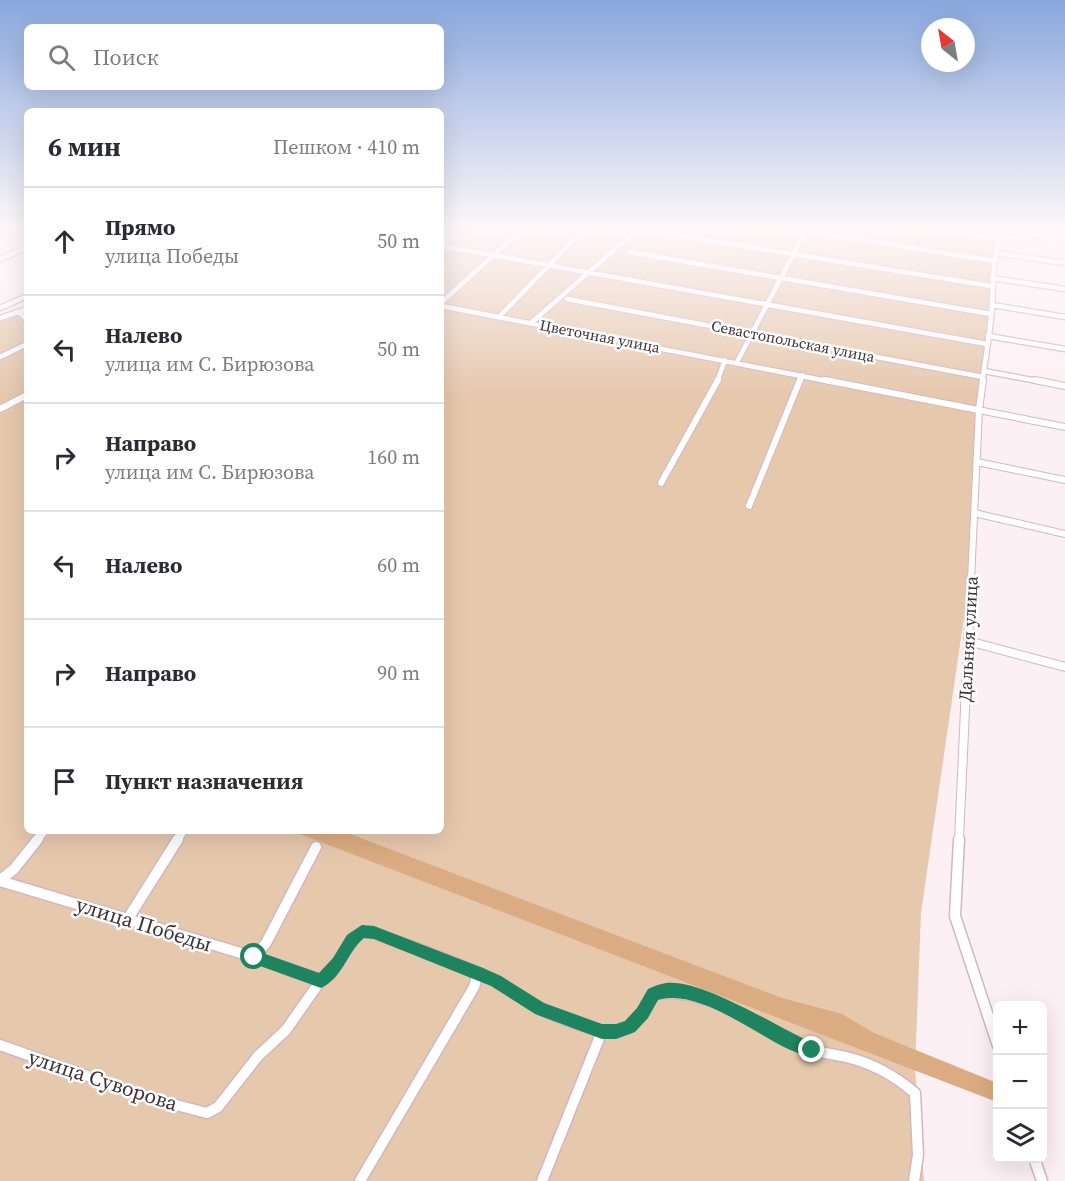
<!DOCTYPE html>
<html lang="ru">
<head>
<meta charset="utf-8">
<style>
	body { margin:0; font-family:"Source Serif 4",serif; background:#f7f7f7; color:#2b2b33 }
	.controls { position:absolute; right:18px; bottom:18px; display:grid; overflow:hidden; border-radius:9px; box-shadow:0 6px 24px #0002 }
	.controls button { width:54px; height:54px; display:grid; place-items:center; padding:0; border:0; border-bottom:2px solid #e1e1e2; background:#fff; color:#2b2b33; font:30px sans-serif }
	.compass { position:absolute; left:921px; top:18px; width:54px; height:54px; border-radius:50%; background:#fff; box-shadow:0 6px 24px #0002; rotate:329deg }
	.stop { position:absolute; width:18px; height:18px; margin:-14px; border:4px solid #1d845f; border-radius:50%; background:#fff }
	.stop.end { background:#1d845f; border-color:#fff; box-shadow:0 2px 6px #0008 }
	.list { margin:0; padding:0; list-style:none }
	h2 { display:flex; justify-content:space-between; align-items:center; height:78px; margin:0; padding:0 24px; font-size:26px }
	h2 small { font-size:20px; font-weight:400; color:#7c7c81 }
	.list li { display:grid; grid-template-columns:39px 1fr auto; gap:18px; align-items:center; box-sizing:border-box; height:108px; padding:0 24px; border-top:2px solid #e1e1e2 }
	.list b { display:block; font-size:22px; white-space:nowrap }
	.list p { margin:0; font-size:20px; white-space:nowrap; color:#7c7c81 }
	.list em { font-size:20px; font-style:normal; color:#7c7c81 }
	.icon { flex:none; width:33px; height:33px; fill:none; stroke:currentColor; stroke-width:2; stroke-linecap:round; stroke-linejoin:round }
	.map { position:relative; flex:none; width:1065px; height:1181px; overflow:hidden }
	.search { position:absolute; background:#fff; box-shadow:0 6px 24px #0002; left:24px; top:24px; width:420px; height:66px; display:flex; align-items:center; gap:15px; box-sizing:border-box; padding:0 21px; border-radius:9px; color:#7c7c81; font-size:22px }
	.panel { position:absolute; background:#fff; box-shadow:0 6px 24px #0002; left:24px; top:108px; width:420px; height:726px; border-radius:9px }
	.map>svg:first-child { display:block }
	.green { fill:#e6c8ad }
	.forest { fill:#dbac81 }
	.lines { fill:none; stroke-linecap:round; stroke-linejoin:round }
	.street-far3-casing { stroke:#d4b6bf; stroke-width:7 }
	.street-far2-casing { stroke:#d4b6bf; stroke-width:8 }
	.street-far1-casing { stroke:#d4b6bf; stroke-width:10 }
	.street-casing { stroke:#d4b6bf; stroke-width:13 }
	.street-far3 { stroke:#fff; stroke-width:4.5 }
	.street-far2 { stroke:#fff; stroke-width:6 }
	.street-far1 { stroke:#fff; stroke-width:8 }
	.street { stroke:#fff; stroke-width:10 }
	.route { fill:#1d845f }
	.labels { text-anchor:middle; dominant-baseline:central; stroke-width:5; stroke-linejoin:round; paint-order:stroke }
	.far-street-label { font-size:15px; fill:#3d3135; stroke:#fff }
	.street-label { font-size:18px; fill:#3d3135; stroke:#fff }
	.near-street-label { font-size:21px; fill:#3d3135; stroke:#fff }
</style>
</head>
<body>
<div class="map">
<svg width="1065" height="1181" viewBox="0 0 1065 1181">
	<rect width="100%" height="100%" fill="#fdf0f4"/>
	<!-- green -->
	<path class="green" d="M441,230h572l-18,26 -15,126 -9,187 -50,344 -6,156 9,112h-924v-865l27,-9v524h414z"/>
	<!-- forest -->
	<path class="forest" d="M292,831h50l440,167 60,16 32,19 123,50v19z"/>
	<g class="lines">
		<!-- street-far3 casing -->
		<g class="street-far3-casing">
			<path id="street-far3" d="M642,230l349,56
				M797,230l198,31
				M944,230l56,9
				M1006,231l59,8
				M441,244l17,-14
				M441,246l546,98
				M629,252l362,62
				M995,253l70,10
				M0,259l27,-11
				M992,278l73,11
				M567,299l416,78
				M441,303l80,-73
				M992,305l73,12
				M441,306l391,76
				M0,308l27,-12
				M19,312l8,8
				M499,317l84,-87
				M0,318l27,-9
				M531,323l106,-93
				M988,336l77,13
				M0,357l27,-13
				M737,362l69,-132
				M984,371l59,11
				M717,382l8,-22
				M799,382l3,-7
				M982,382c4,-25 8,-50 10,-75 2,-27 -2,-53 14,-77"/>
		</g>
		<!-- street-far2 casing -->
		<g class="street-far2-casing">
			<path id="street-far2" d="M825,380l240,47
				M1035,380l30,6
				M0,409l27,-14
				M977,462l88,18
				M661,483l57,-103
				M749,506l51,-126
				M974,513l91,21
				M971,580l8,-170 4,-30"/>
		</g>
		<!-- street-far1 casing -->
		<g class="street-far1-casing">
			<path id="street-far1" d="M968,641l97,26
				M37,840l7,-9
				M177,840l6,-9
				M959,840l12,-261"/>
		</g>
		<!-- street casing -->
		<g class="street-casing">
			<path id="street" d="M959,839l-4,77 43,130
				M0,880l14,-11 24,-30
				M0,881l254,76 67,23
				M127,920l51,-81
				M254,957l12,-14 50,-96
				M0,1045l149,53 58,15 11,-6 40,-51 28,-26 35,-50 17,-17 14,-24 10,-7 12,1c40,15 82,28 120,47 15,8 29,19 43,27 15,9 63,27 79,25 20,-3 29,-22 37,-38 61,-8 100,33 153,54 13,5 27,6 40,9 26,6 49,19 69,36l3,62 -4,26
				M1034,1158l8,23
				M360,1181l114,-194 4,-14
				M542,1181l60,-150"/>
		</g>
		<!-- street-far3 -->
		<use href="#street-far3" class="street-far3"/>
		<!-- street-far2 -->
		<use href="#street-far2" class="street-far2"/>
		<!-- street-far1 -->
		<use href="#street-far1" class="street-far1"/>
		<!-- street -->
		<use href="#street" class="street"/>
	</g>
	<!-- sky -->
	<linearGradient id="sky" x2="0" y2="1"><stop stop-color="#89a7dc"/><stop offset="0.58" stop-color="#fef8fa"/><stop offset="1" stop-color="#fef8fa" stop-opacity="0"/></linearGradient>
	<rect width="1065" height="396" fill="url(#sky)"/>
	<!-- route -->
	<path class="route" d="M362,925l12,1 109,42 18,8 43,27 58,21h14l9,-3 12,-13 11,-19c6,-3 12,-5 18,-6 36,-5 116,47 151,62l2,5 -2,6 -5,2c-10,-4 -21,-7 -30,-12 -33,-17 -86,-57 -124,-46l-10,18 -13,14 -19,7h-14l-67,-25 -44,-28 -117,-47 -10,-1c-17,14 -21,40 -43,50l-72,-26 -2,-5 2,-5 5,-2 65,23 14,-15 14,-23z"/>
	<g class="labels">
		<!-- far-street labels -->
		<g class="far-street-label">
			<text transform="translate(600 336) rotate(11)">Цветочная улица</text>
			<text transform="translate(793 341) rotate(11)">Севастопольская улица</text>
		</g>
		<!-- street labels -->
		<g class="street-label">
			<text transform="translate(968 639) rotate(-87)">Дальняя улица</text>
		</g>
		<!-- near-street labels -->
		<g class="near-street-label">
			<text transform="translate(144 924) rotate(17)">улица Победы</text>
			<text transform="translate(103 1080) rotate(18)">улица Суворова</text>
		</g>
	</g>
</svg>
<div class="controls">
<button>+</button>
<button>−</button>
<button><svg class="icon" aria-label="layers" viewBox="0 0 24 24"><path d="M12 4l9 5-9 5-9-5zM3 14l9 5 9-5"/></svg></button>
</div>
<svg class="compass" viewBox="-18 -18 36 36"><path d="M0-13l5 13h-10z" fill="#e53935"/><path d="M0 13l5-13h-10z" fill="#7c7c81"/></svg>
<div class="stop" style="left:254px;top:957px"></div>
<div class="stop end" style="left:812px;top:1050px"></div>
<div class="search"><svg class="icon" aria-label="search" viewBox="0 0 24 24"><circle cx="10" cy="10" r="6"/><path d="M15 15l6 6"/></svg>Поиск</div>
<section class="panel">
<h2>6 мин<small>Пешком · 410 m</small></h2>
<ul class="list">
<li><svg class="icon" aria-label="ahead" viewBox="0 0 24 24"><path d="M12 20V5M6 11l6-6 6 6"/></svg><div><b>Прямо</b><p>улица Победы</p></div><em>50 m</em></li>
<li><svg class="icon" aria-label="left" viewBox="0 0 24 24"><path d="M17 20v-9H6M10 6l-5 5 5 5"/></svg><div><b>Налево</b><p>улица им С. Бирюзова</p></div><em>50 m</em></li>
<li><svg class="icon" aria-label="right" viewBox="0 0 24 24"><path d="M7 20v-9h11M14 6l5 5-5 5"/></svg><div><b>Направо</b><p>улица им С. Бирюзова</p></div><em>160 m</em></li>
<li><svg class="icon" aria-label="left" viewBox="0 0 24 24"><path d="M17 20v-9H6M10 6l-5 5 5 5"/></svg><div><b>Налево</b></div><em>60 m</em></li>
<li><svg class="icon" aria-label="right" viewBox="0 0 24 24"><path d="M7 20v-9h11M14 6l5 5-5 5"/></svg><div><b>Направо</b></div><em>90 m</em></li>
<li><svg class="icon" aria-label="arrive" viewBox="0 0 24 24"><path d="M6 21V4h12l-3 4 3 4H6"/></svg><div><b>Пункт назначения</b></div></li>
</ul>
</section>
</div>
</body>
</html>
